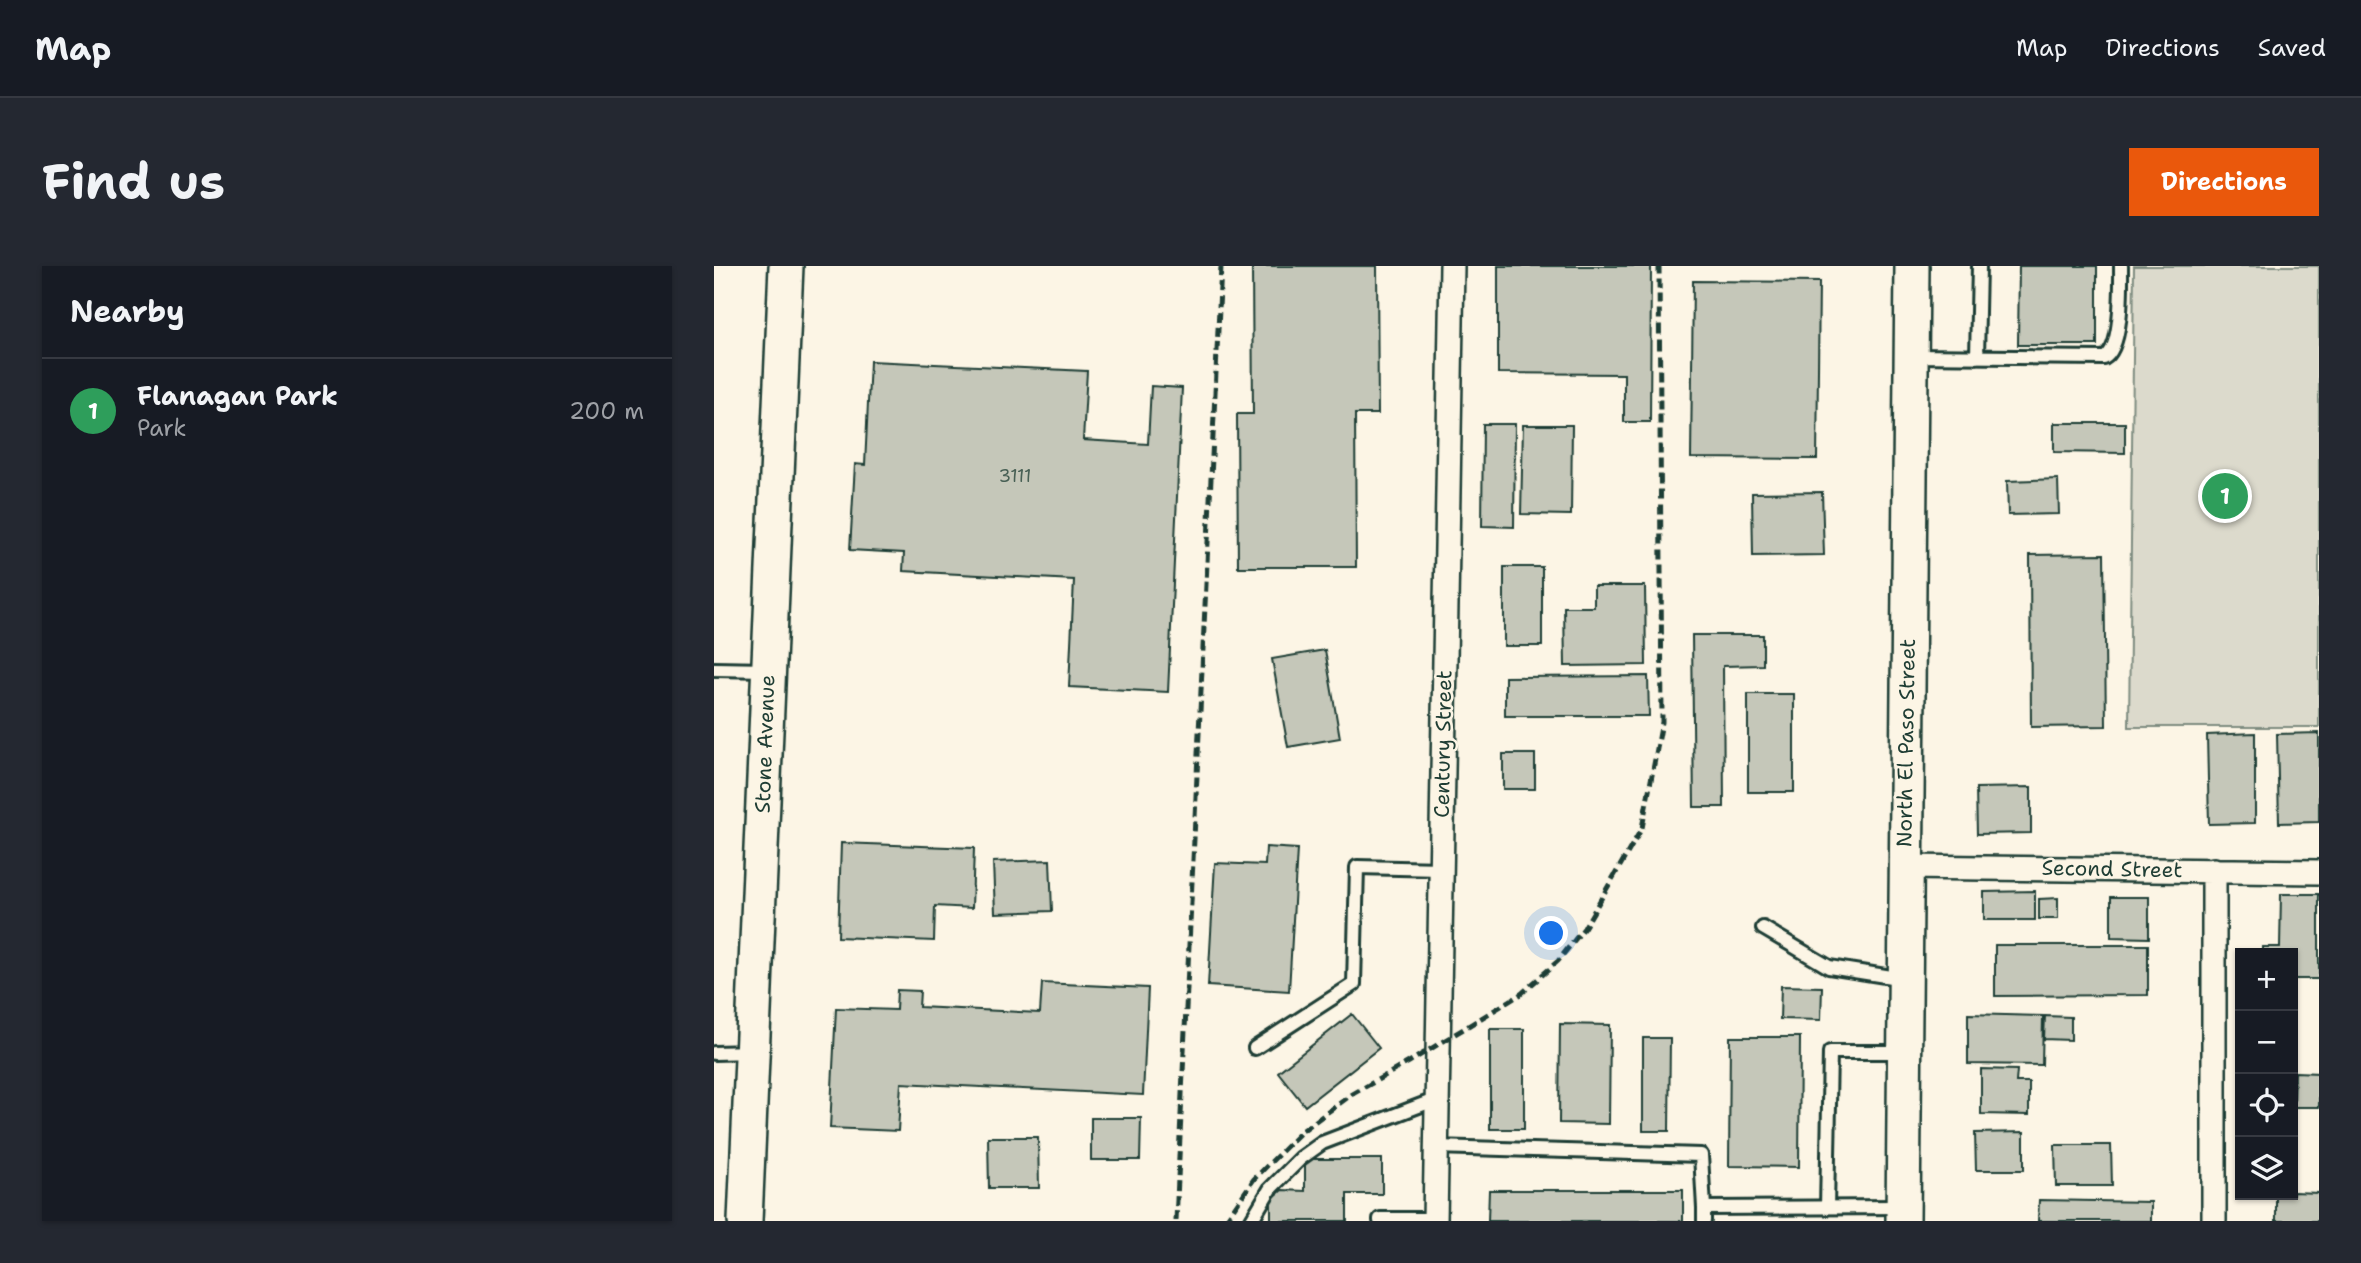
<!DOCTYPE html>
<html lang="en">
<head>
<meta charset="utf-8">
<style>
	body { margin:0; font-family:"Shantell Sans",sans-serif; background:#242831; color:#f1f3f6 }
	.controls { position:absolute; right:21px; bottom:21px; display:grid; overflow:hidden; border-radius:0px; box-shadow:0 2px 5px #0004 }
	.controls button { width:63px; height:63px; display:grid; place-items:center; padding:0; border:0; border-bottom:2px solid #363941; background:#171b24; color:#f1f3f6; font:35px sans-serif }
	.you { position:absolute; left:838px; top:668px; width:24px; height:24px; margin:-18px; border:5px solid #fff; border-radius:50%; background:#1a73e8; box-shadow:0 0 0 10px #1a73e833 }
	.badge { display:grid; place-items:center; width:46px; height:46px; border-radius:50%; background:#ea580c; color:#fff; font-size:23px; font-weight:700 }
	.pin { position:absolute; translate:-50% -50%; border:4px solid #fff; box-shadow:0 2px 7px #0006 }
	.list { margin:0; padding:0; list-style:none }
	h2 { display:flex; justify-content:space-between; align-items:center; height:91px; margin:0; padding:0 28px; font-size:30px }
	h2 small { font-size:23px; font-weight:400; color:#9ea1a6 }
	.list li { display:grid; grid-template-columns:46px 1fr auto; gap:21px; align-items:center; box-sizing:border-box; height:105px; padding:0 28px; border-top:2px solid #363941 }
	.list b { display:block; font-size:26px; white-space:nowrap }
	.list p { margin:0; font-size:23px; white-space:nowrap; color:#9ea1a6 }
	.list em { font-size:23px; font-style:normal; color:#9ea1a6 }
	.icon { flex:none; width:38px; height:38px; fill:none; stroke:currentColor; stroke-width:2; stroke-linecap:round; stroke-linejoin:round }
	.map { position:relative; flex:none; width:1605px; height:955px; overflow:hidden; border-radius:0px }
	header { display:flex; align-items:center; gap:42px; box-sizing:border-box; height:98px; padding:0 35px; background:#171b24; border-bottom:2px solid #363941 }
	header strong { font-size:33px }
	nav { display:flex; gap:38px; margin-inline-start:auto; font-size:24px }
	.intro { display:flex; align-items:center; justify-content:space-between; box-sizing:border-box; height:168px; padding:0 42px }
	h1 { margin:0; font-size:49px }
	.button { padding:18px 32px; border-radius:0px; background:#ea580c; color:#fff; font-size:24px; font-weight:700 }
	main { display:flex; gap:42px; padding:0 42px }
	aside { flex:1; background:#171b24; border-radius:0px; box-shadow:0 2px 5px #0004 }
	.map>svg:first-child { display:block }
	.green { fill:#dcdacc; stroke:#7e8c80; stroke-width:2 }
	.building { fill:#c5c7b9; stroke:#1f3d34; stroke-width:2 }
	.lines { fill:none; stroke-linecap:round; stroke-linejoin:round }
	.lane-casing { stroke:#1f3d34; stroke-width:18 }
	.street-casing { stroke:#1f3d34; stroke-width:28 }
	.secondary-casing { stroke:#1f3d34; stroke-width:38 }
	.lane { stroke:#fcf5e5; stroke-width:12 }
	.street { stroke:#fcf5e5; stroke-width:23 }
	.secondary { stroke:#fcf5e5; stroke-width:33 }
	.rail { stroke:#1f3d34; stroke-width:5; stroke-dasharray:10 5; stroke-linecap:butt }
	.labels { text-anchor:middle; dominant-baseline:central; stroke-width:5; stroke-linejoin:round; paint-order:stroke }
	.number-label { font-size:18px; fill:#486055 }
	.street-label { font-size:21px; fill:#1f3d34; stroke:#fcf5e5 }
</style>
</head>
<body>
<header>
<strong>Map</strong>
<nav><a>Map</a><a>Directions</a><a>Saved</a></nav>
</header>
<div class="intro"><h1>Find us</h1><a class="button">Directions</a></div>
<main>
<aside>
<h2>Nearby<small></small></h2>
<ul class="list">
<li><span class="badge" style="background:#2e9e5b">1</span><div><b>Flanagan Park</b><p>Park</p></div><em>200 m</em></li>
</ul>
</aside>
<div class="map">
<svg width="1605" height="955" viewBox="0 0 1605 955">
	<rect width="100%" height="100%" fill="#fcf5e5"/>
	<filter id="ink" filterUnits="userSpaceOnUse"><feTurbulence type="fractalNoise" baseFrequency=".0143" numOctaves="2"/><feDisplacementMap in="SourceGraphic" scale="14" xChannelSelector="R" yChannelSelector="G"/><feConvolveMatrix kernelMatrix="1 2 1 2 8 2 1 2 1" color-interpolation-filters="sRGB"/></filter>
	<g filter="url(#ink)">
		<!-- green -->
		<path class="green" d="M1420,0h185v461h-190z"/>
		<!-- building -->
		<path class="building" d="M538,0h125l1,148h-23l1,153h-118l-1,-153h16z
			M784,0h153l-1,156h-26v-48l-126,-1z
			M1305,0h78v79h-79z
			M979,15l126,1 -2,177 -126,-1z
			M156,95l217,10 -4,69 65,4 3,-58 31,2 -14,304 -99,-5 5,-107 -171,-9 1,-18 -54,-3 5,-86 10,1z
			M1340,157h71v30l-71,-1z
			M769,158h32l-1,103 -32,-1z
			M809,159h49l-1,90 -50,-1z
			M1344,213l1,35 -51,1 -1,-34z
			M1108,226l2,63 -71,1 -1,-63z
			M1390,288l2,172 -75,1 -1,-172z
			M790,301h38v79h-38z
			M880,320h51l1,79 -81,1 -1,-59h30z
			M978,369h71v30l-40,1 1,141h-30z
			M611,384l15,88 -52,9 -16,-88z
			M934,410l1,40h-144v-39z
			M1034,428h46v98h-46z
			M1541,467v90l-46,1 -2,-89z
			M1605,467v89l-40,1 -2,-89z
			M789,488h32v35h-32z
			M1317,521v46l-54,1 -1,-46z
			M127,577l133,5 -2,60 -37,-2 -1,35 -96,-4z
			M552,581l31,2 -8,142 -81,-5 7,-123 50,2z
			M336,594l2,51 -57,2 -2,-51z
			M1321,625v29h-51v-28z
			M1567,628h38v85h-26v-26h-30v-6h17z
			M1397,631h38v41l-38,-1z
			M1344,632v21h-19v-20z
			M1281,679h153v50l-153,1z
			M328,717l106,5 -5,107 -242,-12 -3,48 -68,-3 6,-120 60,2 1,-20 23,1 -1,16 121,6z
			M1067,720l41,1 -1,33 -41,-1z
			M638,748l27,34 -74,58 -27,-34z
			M1254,748l75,2 -1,49 -74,-1z
			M1331,750l26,1v23l-27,-1z
			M846,758l50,1 -1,99 -50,-1z
			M776,763h34v100h-34z
			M1016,771h70l-1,130 -70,-1z
			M929,772h27l-1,93h-26z
			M1267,803l36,1 -1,12h13v33l-48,-1z
			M1581,806l24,1v34h-25z
			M377,852h50l-1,42h-49z
			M1310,866v38h-48l-1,-37z
			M274,871h50l1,51h-50z
			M1341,879h56l1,41h-56z
			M596,893h72v35h-35v27h-76v-21l11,-10 23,1v-27z
			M775,924h194v31h-195z
			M1579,926l26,1v28h-43v-26h17z
			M1325,934l112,2v19h-113z"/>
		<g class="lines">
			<!-- lane casing -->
			<g class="lane-casing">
				<path id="lane" d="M1197,90l193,2c19,-10 17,-72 17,-92
					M1263,91l2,-91
					M0,403l54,1
					M1049,662l66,39 75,12
					M541,782l99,-64 3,-117 84,2
					M0,787l38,-1
					M722,881l265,8 3,53
					M1113,942l3,-156h74
					M537,955l19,-32 31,-31 21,-15 115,-44
					M666,955v-2h55
					M990,955v-13l197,-1"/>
			</g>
			<!-- street casing -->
			<g class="street-casing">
				<path id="street" d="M1191,601l414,5
					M721,955l17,-955
					M1500,955v-351"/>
			</g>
			<!-- secondary casing -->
			<g class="secondary-casing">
				<path id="secondary" d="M31,955l41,-955
					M1189,955l9,-955"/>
			</g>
			<!-- lane -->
			<use href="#lane" class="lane"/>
			<!-- street -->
			<use href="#street" class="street"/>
			<!-- secondary -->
			<use href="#secondary" class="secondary"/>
			<!-- rail -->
			<path class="rail" d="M462,955l45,-955
				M511,955l29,-42 48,-48 49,-36 58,-33 112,-68 37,-33 26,-33 58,-100 20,-106 -3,-456"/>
		</g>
	</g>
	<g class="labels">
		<!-- number labels -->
		<g class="number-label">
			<text x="301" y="210">3111</text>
		</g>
		<!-- street labels -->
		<g class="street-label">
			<text transform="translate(1192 477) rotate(-89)">North El Paso Street</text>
			<text transform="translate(51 478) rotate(-88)">Stone Avenue</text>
			<text transform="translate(729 478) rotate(-89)">Century Street</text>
			<text transform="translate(1398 603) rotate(1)">Second Street</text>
		</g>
	</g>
</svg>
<div class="controls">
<button>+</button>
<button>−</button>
<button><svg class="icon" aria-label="locate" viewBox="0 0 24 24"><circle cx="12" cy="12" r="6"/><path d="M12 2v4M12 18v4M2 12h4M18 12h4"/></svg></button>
<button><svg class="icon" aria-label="layers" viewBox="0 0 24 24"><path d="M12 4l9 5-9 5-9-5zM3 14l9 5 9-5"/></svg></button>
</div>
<div class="you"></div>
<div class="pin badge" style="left:1511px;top:230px;background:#2e9e5b">1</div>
</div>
</main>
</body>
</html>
